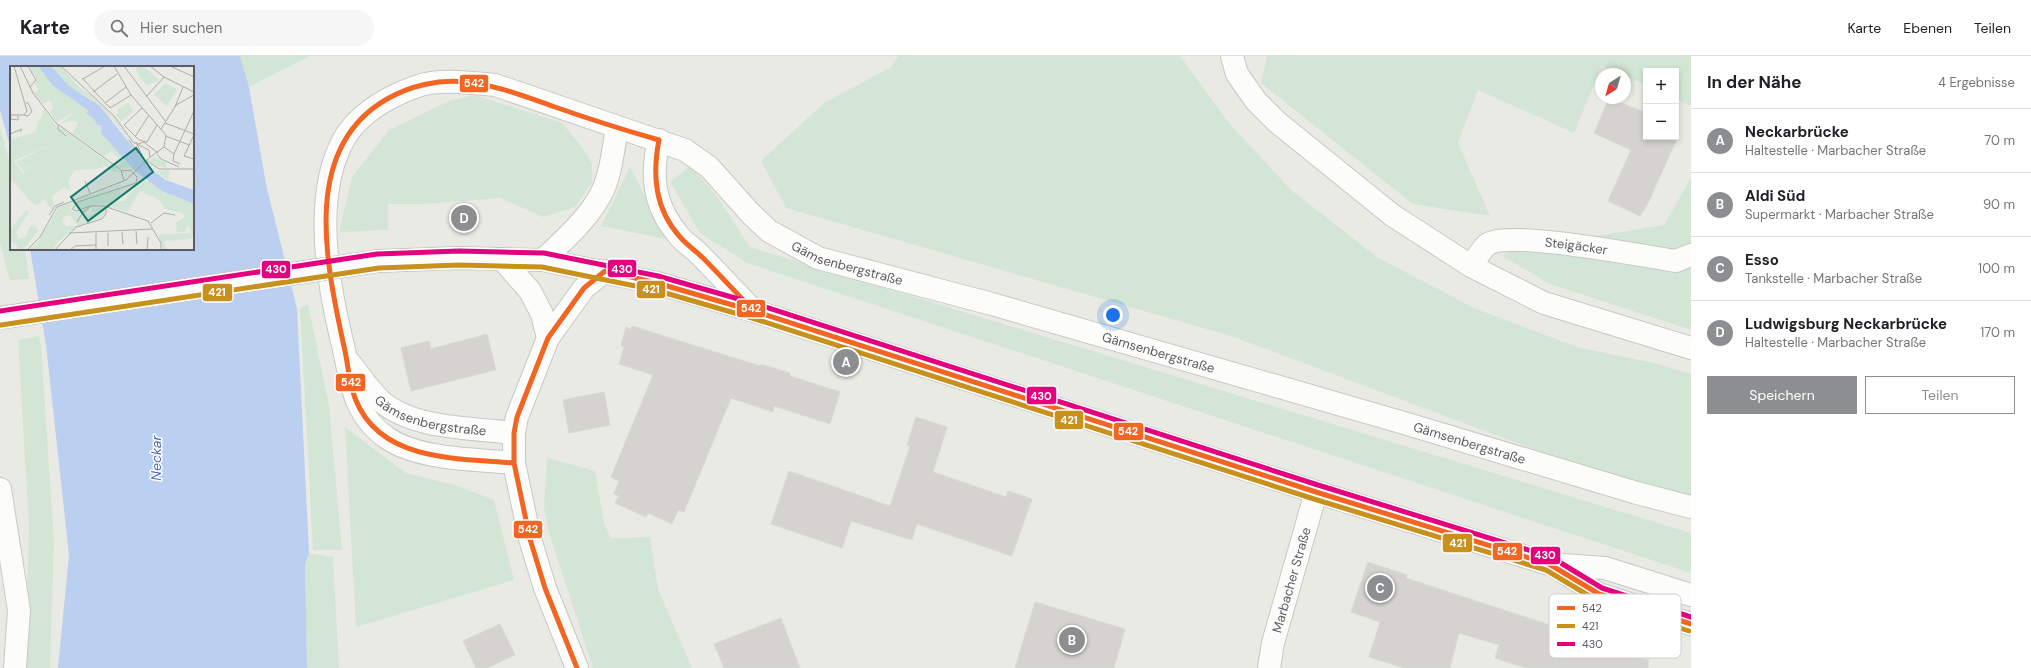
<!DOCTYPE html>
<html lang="de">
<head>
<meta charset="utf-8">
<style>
	body { margin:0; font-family:"DM Sans",sans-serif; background:#f6f6f6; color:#202124 }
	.controls { position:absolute; right:12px; top:12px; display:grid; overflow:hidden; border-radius:0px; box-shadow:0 2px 6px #0003 }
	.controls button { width:36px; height:36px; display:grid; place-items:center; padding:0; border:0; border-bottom:1px solid #e0e0e0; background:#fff; color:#202124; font:20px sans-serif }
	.compass { position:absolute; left:1595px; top:12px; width:36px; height:36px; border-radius:50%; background:#fff; box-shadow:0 2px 6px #0003; rotate:217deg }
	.you { position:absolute; left:1113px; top:259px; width:14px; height:14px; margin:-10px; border:3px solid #fff; border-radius:50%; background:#1a73e8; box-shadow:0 0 0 6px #1a73e833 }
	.badge { display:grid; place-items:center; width:26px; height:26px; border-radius:50%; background:#8c8e90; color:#fff; font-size:13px; font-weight:700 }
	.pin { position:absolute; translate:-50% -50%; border:2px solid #fff; box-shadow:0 1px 4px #0006 }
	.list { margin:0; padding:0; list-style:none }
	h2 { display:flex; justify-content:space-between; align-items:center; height:52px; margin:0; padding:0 16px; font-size:17px }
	h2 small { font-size:13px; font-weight:400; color:#757577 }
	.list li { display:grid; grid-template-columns:26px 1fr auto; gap:12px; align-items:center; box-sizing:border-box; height:64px; padding:0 16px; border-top:1px solid #e0e0e0 }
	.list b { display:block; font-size:15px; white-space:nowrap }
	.list p { margin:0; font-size:13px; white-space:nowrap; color:#757577 }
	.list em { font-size:13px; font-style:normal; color:#757577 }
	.actions { display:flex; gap:8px; padding:12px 16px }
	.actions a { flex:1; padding:9px 0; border:1px solid #8c8e90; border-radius:0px; text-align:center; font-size:14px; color:#8c8e90 }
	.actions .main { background:#8c8e90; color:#fff }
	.icon { flex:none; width:22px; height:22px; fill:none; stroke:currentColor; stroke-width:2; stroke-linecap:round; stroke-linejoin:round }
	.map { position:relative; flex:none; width:1691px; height:612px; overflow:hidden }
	header { display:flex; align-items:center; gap:24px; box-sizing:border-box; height:56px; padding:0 20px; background:#fff; border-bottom:1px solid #e0e0e0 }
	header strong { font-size:19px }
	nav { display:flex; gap:22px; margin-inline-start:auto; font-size:14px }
	.search { width:280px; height:36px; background:#f6f6f6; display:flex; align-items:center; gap:10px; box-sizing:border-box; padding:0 14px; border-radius:22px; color:#757577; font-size:15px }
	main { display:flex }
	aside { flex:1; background:#fff }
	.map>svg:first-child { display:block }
	.green { fill:#d3e6d5 }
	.water { fill:#bbcff1 }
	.building { fill:#d4d3cf; stroke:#d9d9d4 }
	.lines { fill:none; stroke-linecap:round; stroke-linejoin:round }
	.street-casing { stroke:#c7c8c6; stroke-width:24 }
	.secondary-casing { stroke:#c7c7c6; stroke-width:24 }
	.street { stroke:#fcfcfb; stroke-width:22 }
	.secondary { stroke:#fcfcfb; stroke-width:22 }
	.secondary-bridge-casing { stroke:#c7c7c6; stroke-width:24; stroke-linecap:butt }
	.secondary-bridge { stroke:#fcfcfb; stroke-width:22 }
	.bus-1-casing { stroke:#fff; stroke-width:8 }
	.bus-2-casing { stroke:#fff; stroke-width:8 }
	.bus-3-casing { stroke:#fff; stroke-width:8 }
	.bus-1 { stroke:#f26522; stroke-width:5 }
	.bus-2 { stroke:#c8901d; stroke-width:5 }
	.bus-3 { stroke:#e5007d; stroke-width:5 }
	.labels { text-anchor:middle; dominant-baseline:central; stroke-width:3; stroke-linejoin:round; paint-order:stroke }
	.street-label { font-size:13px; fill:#5a5c62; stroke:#fff }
	.water-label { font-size:14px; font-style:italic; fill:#4c69b8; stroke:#fff }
	.inset-road { fill:none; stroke:#acadac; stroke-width:1 }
	.view { fill:#0f766e; fill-opacity:0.15; stroke:#0f766e; stroke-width:2 }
	.inset-edge { fill:none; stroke:#5a5c62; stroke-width:2 }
	.key { fill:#fff; stroke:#ceced0; stroke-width:1 }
	.key-label { font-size:11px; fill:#5a5c62 }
	.line-badge { stroke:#fff; stroke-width:1.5 }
	.badge-label { font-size:11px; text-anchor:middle; font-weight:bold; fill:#fff }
</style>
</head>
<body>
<header>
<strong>Karte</strong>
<div class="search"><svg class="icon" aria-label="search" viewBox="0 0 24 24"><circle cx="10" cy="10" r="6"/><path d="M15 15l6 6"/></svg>Hier suchen</div>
<nav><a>Karte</a><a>Ebenen</a><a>Teilen</a></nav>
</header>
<main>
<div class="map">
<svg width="1691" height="612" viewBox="0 0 1691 612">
	<rect width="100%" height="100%" fill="#eaeae4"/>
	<!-- green -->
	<path class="green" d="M240,0h71l-62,31z
		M898,0h282l49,67 62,67 86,67 97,51 103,39 77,16 37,11v127l-29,-4 -431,-161 -445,-128 -25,-47 63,-58 67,-36z
		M1267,0h424v50l-15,-7v-28h-30v14l-44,-20 -28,68 -96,-43 -20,53 32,73 -77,-12 -152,-121z
		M475,39l87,28 19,23 11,17v20l-17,24 -32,10 -43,-19 -76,6h-36v26l-49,2 13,-55 37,-47 60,-29z
		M0,71l11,40v82h14l4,30 -19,1 -10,-37z
		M690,110l26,29 34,52 941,286v40l-944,-310 -47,-30 -30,-51z
		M630,111l37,72 -66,-13z
		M1691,122v152l-141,-46 -48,-28 12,-7 150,-24z
		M308,248l21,101 13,145h-29l-13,-242z
		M39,280l2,10 13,195 -4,127h-25l4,-142 -11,-186z
		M345,371l61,46 49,12 39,15 20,80 -158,47z
		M547,402l48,13 9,52 7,15 39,-1 8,52 34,79h-99l-44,-135 -5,-24z
		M309,497l24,4 6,111h-32l-2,-103z"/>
	<!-- water -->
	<path class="water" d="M0,0h240l9,31 17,97 31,125 12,244 -4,12 2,103h-249l11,-113 -23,-210 -16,-96h163v-182h-182v83l-11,-40z"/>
	<!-- building -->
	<path class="building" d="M1609,42l37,15v24l32,-1 -29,65 -9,15 -32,-15 23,-51 -37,-17z
		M632,270l128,40 1,-2 29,9v3l50,16 -10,32 -56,-18 -1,6 -42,-14 -47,114 -6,-2 -6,14 -24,-11 -2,4 -31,-14 4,-7 -5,-2 5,-13 -8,-4 42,-102 -34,-11 5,-17 -3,-1 5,-19 5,2z
		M487,278l9,36 -85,21 -10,-43 28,-7 2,8z
		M604,336l6,33 -41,8 -6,-33z
		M916,361l31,10 -14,45 73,25 2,-6 24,8 -20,57 -95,-32 -5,16 -61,-19 -9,27 -71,-24 18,-53 101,35 20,-60 -3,-1z
		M1368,506l39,13 -1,3 190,62 -2,7 55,13 -1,8h-122l-31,-10 4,-13 -40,-12 -9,35h-46l-35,-11 11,-35 -29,-10z
		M1035,546l90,27 -11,39h-99z
		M781,562l19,50h-76l-10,-24z
		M500,568l15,31 -28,13h-11l-13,-27z"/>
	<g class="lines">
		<!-- street casing -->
		<g class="street-casing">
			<g id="street">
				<path d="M1232,0l5,18 19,27 21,21 115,93 79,51 73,37 147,45"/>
				<path d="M659,84c-9,37 -5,67 21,97 5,6 12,10 18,16 19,19 37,39 56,58"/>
				<path d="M543,204c21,-20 43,-39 57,-64 11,-19 13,-47 17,-68"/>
				<path id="s1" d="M1471,210c5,-6 11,-18 17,-22 25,-14 154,12 188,17l15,-6"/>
				<path id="s2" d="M350,307c10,13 19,27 31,38 31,28 92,27 133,32"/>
				<path id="s3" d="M514,407c-38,-4 -95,-3 -127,-25 -37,-26 -36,-62 -46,-101 -14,-58 -28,-143 3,-198 10,-18 30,-33 48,-42 12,-6 25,-12 38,-14 22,-3 43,0 65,2l190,65 24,17 42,47 18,17 49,27 174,46 412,119 233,70 54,14"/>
				<path id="s4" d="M1269,612l4,-25 43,-151"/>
			</g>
		</g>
		<!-- secondary casing -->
		<g class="secondary-casing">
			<path id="secondary" d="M502,203l28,32 12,23 6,24
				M378,205l81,-3 84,2 114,23 97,28 562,181 233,72 56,4 86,27
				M0,433l19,121 -4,58
				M1554,510l45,28 92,30
				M577,612l-32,-80 -15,-49 -16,-76v-30l3,-16 31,-79 36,-50 21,-17"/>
		</g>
		<!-- street -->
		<use href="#street" class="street"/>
		<!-- secondary -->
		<use href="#secondary" class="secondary"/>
		<!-- secondary-bridge casing -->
		<g class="secondary-bridge-casing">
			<path id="secondary-bridge" d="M0,262l378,-57"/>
		</g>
		<!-- secondary-bridge -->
		<use href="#secondary-bridge" class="secondary-bridge"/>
		<!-- bus-1 casing -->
		<g class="bus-1-casing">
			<path id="bus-1" d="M514,407c-60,-5 -142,-1 -162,-74 -4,-16 -5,-32 -9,-47 -17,-80 -42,-194 44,-243 23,-13 51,-20 78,-17 32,3 61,15 90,25 34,12 69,23 104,33 -7,36 -4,69 21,97 7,8 16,14 23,21 17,17 34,36 51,53l562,181 233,72 50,30 92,30
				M577,612l-32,-80 -15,-49 -16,-76v-30l3,-16 31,-79 36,-50 21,-17 52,12 96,28"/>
		</g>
		<!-- bus-2 casing -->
		<g class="bus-2-casing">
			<path id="bus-2" d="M1,269l378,-57 80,-3 83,2 113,23 97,28 562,181 232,71 50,30 93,31"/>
		</g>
		<!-- bus-3 casing -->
		<g class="bus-3-casing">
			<path id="bus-3" d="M0,255l377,-57 82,-3 85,2 114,23 98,28 562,181 233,72 51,31 89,29"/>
		</g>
		<!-- bus-1 -->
		<use href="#bus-1" class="bus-1"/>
		<!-- bus-2 -->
		<use href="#bus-2" class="bus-2"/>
		<!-- bus-3 -->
		<use href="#bus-3" class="bus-3"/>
	</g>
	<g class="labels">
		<!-- street labels -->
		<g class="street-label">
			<text stroke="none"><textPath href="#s1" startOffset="117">Steigäcker</textPath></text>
			<text stroke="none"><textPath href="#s3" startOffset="1021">Gämsenbergstraße</textPath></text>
			<text stroke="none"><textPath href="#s3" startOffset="1345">Gämsenbergstraße</textPath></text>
			<text stroke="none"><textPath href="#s2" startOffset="102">Gämsenbergstraße</textPath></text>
			<text stroke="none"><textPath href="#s3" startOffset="1669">Gämsenbergstraße</textPath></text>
			<text stroke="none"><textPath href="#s4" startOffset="91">Marbacher Straße</textPath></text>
		</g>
		<!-- water labels -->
		<g class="water-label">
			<text transform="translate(156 402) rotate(-90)">Neckar</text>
		</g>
	</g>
	<!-- overview -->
	<g transform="translate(10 10)">
		<rect width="184" height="184" fill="#eaeae4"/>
		<path d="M19,0h8l16,20 34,24 -1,4 8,5 3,6 5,1 2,8 30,37 -6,-5 1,2 -8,1 -3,-2 5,-7 3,2 -5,-5 -2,2 -8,-8 -8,6 -30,-23 5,-12 -9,-1 -9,3 13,-11 -16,9 -7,-10 3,-5 -2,-5 -3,-2 -5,4 -9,-11 5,-3 -4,-6 2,-5zM41,0h9l17,19 19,15 19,19 29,43 -32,-44 -21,-19 -22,-13zM129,0h4l16,14 -2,2 -11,3 -8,-11 -2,-5zM155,17l12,6 -10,17 -13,-11zM118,37l5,8 -12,10 -5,-6 3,-3 -1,-3zM34,43l13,19 2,-2 62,46h-7l-13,-8 3,3 -7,2 -23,1 -6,12 3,6 -5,2 -1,-3 -13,9 2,9 -3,4 -7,-10 -7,7 -6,-4 -19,-22 -2,1v-41l25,-8zM42,78l-36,18 7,8 16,-8 -16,9 2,5 -11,-15zM145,91l12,6 -1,5 -10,-2 -7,-6zM136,98l12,7 12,-1 -2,10zM133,112l19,13 32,13v23l-2,3 -2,1 -1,-5 -4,3 1,3h-11l2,-4 -1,-5 9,-6 -3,-4 -17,-4 -7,-10 -18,-8 -13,21 -27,-8 -26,6 -2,-3 5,-4 42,-14 2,1 -2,11h5zM109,119l5,3 -5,-2 -49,20 2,5 4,1 14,-4 -5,5v6l10,-6 -4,-4 13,-2 1,7 -4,4 -23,8 -8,-11 -6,2 -2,5 4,4h11l-17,14 -8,10h-23l9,-8 21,-35zM16,144l3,2 -13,20 2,7 7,-2 6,-12 8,5 -16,20h-5l-1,-5 -7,-4v-11zM184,163l-2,10 -28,2 3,9 -4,-1 -5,-15 31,-1z" fill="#d3e6d5" fill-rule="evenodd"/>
		<path d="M28,0h13l18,20 31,20 49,62 17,12 28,10v14l-32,-13 -27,-20 -34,-38 1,-7 -5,-1 -3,-6 -8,-6 2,-2 -3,-3 -32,-22z" fill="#bbcff1"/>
		<path class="inset-road" d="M10,0l13,27 23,30 65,47 3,11M18,0l8,14 -6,7M51,0l54,51M104,0l17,29 35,40 -2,12 -15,11M114,0l42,56M140,0l14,11 30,15M160,0l24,11M72,12l28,30 21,-13M73,13l22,-13M83,26l24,-18M136,31l18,-20M95,37l21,-16M165,41l8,-20M132,42l-18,17 15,15 8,2M0,49h14l3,-4 -13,-45M14,49l4,1 4,-5 -4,-8h-2M0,53l8,1v-4M155,57l29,11M48,59v4l8,7M151,63l15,-24 18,-10M0,68l12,-5 -2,3M184,69l-10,21 10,3M156,70l23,9M125,71l14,-22M119,74l9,13M126,76l7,15M137,76l10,-17M128,78l6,-2 14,11M154,81l10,7M147,88l4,5 18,8M136,94l13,9h35M170,98l-7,-3 1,-7 20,-43M112,105l9,-1 6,7 -1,6 -58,19 -6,7 4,2 15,-5h13l44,15 13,22v7M75,115l5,12M39,149l6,-9 9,-4M67,156l6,-10 8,-6M141,157l13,-10 11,2M126,165l1,13M112,166l1,12M59,167l83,-4M86,167v17M98,167v13M17,184l13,-13 17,-30 69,-27 24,-23 -1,-7 -16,-8 -19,-26M45,184l21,-23 26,-8 4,-5v-6M60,184l5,-4 21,-1M137,184l1,-13"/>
		<path class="view" d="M126,82l17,24 -65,49 -17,-24z"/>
		<rect width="184" height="184" class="inset-edge"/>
	</g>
	<!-- legend -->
	<rect x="1549" y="538" width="132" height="64" rx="6" class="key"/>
	<rect x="1557" y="550" width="18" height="4" fill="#f26522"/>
	<rect x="1557" y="568" width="18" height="4" fill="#c8901d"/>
	<rect x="1557" y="586" width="18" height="4" fill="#e5007d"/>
	<g class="key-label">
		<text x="1582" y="556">542</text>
		<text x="1582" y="574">421</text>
		<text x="1582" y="592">430</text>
	</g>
	<g class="line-badge">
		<rect x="459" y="18" width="30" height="19" rx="4" fill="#f26522"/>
		<rect x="607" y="203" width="30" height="19" rx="4" fill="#e5007d"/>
		<rect x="261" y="204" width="30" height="19" rx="4" fill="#e5007d"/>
		<rect x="636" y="224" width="30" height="19" rx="4" fill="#c8901d"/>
		<rect x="202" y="227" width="31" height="19" rx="4" fill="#c8901d"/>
		<rect x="736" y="243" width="30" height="19" rx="4" fill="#f26522"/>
		<rect x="335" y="317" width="31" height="19" rx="4" fill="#f26522"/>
		<rect x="1026" y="330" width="31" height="19" rx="4" fill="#e5007d"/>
		<rect x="1054" y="354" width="30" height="20" rx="4" fill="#c8901d"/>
		<rect x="1113" y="366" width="31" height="19" rx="4" fill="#f26522"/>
		<rect x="513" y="464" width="30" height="19" rx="4" fill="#f26522"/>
		<rect x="1442" y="477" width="31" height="20" rx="4" fill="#c8901d"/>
		<rect x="1492" y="486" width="31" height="19" rx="4" fill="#f26522"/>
		<rect x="1530" y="490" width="31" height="19" rx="4" fill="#e5007d"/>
	</g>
	<g class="badge-label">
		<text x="474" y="31">542</text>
		<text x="622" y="217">430</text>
		<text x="276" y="217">430</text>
		<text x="651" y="237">421</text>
		<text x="217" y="240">421</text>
		<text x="751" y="256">542</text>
		<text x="351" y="330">542</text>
		<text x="1041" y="344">430</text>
		<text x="1069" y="368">421</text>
		<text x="1128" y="379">542</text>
		<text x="528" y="477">542</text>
		<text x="1458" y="491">421</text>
		<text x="1507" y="499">542</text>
		<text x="1545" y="503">430</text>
	</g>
</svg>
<div class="controls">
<button>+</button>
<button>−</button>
</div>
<svg class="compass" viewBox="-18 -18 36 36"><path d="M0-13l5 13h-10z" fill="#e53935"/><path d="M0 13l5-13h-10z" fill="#757577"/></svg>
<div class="you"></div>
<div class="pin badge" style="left:846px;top:306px">A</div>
<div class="pin badge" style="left:1072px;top:584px">B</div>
<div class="pin badge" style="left:1380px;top:532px">C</div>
<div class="pin badge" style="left:464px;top:162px">D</div>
</div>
<aside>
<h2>In der Nähe<small>4 Ergebnisse</small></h2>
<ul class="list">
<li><span class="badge">A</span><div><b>Neckarbrücke</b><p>Haltestelle · Marbacher Straße</p></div><em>70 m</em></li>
<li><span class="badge">B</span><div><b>Aldi Süd</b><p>Supermarkt · Marbacher Straße</p></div><em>90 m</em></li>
<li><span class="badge">C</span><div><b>Esso</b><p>Tankstelle · Marbacher Straße</p></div><em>100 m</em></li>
<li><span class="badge">D</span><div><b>Ludwigsburg Neckarbrücke</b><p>Haltestelle · Marbacher Straße</p></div><em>170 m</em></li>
</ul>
<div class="actions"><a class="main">Speichern</a><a>Teilen</a></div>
</aside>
</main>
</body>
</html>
